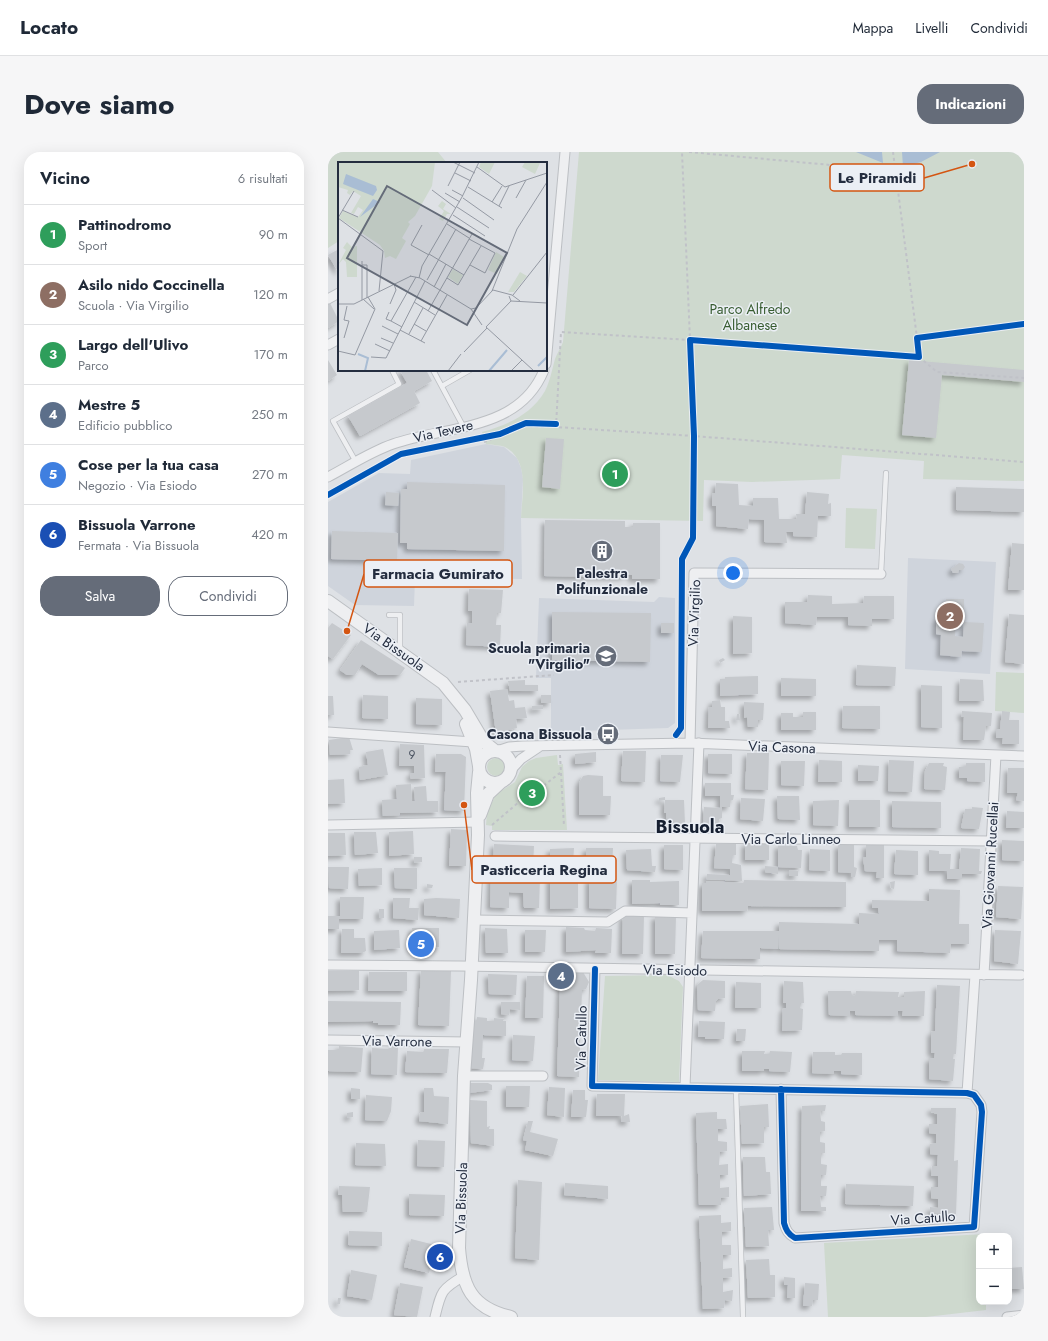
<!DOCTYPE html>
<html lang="it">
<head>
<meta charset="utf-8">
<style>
	body { margin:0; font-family:Jost,sans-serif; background:#f6f6f7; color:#1f2937 }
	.controls { position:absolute; right:12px; bottom:12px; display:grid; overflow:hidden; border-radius:8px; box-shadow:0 4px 16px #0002 }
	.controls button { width:36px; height:36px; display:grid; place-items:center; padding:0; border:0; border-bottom:1px solid #e0e1e3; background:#fff; color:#1f2937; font:20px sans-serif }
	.you { position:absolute; left:405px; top:421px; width:14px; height:14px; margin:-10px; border:3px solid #fff; border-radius:50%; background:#1a73e8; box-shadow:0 0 0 6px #1a73e833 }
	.badge { display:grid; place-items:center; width:26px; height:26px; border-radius:50%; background:#656c79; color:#fff; font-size:13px; font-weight:700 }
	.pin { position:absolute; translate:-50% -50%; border:2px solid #fff; box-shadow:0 1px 4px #0006 }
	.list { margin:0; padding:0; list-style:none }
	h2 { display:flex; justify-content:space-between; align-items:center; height:52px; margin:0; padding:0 16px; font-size:17px }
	h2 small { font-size:13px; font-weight:400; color:#747a83 }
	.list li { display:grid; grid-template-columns:26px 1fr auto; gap:12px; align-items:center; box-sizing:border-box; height:60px; padding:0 16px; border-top:1px solid #e0e1e3 }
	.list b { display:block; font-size:15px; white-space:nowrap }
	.list p { margin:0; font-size:13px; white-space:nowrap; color:#747a83 }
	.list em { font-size:13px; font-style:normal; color:#747a83 }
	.actions { display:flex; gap:8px; padding:12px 16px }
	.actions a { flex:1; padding:9px 0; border:1px solid #656c79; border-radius:16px; text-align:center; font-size:14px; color:#656c79 }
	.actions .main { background:#656c79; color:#fff }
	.map { position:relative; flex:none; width:696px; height:1165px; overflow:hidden; border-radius:16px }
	header { display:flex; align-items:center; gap:24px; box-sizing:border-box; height:56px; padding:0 20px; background:#fff; border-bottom:1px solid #e0e1e3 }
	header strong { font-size:19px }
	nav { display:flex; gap:22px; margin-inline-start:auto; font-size:14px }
	.intro { display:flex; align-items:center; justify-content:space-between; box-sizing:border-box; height:96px; padding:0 24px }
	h1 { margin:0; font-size:28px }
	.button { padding:10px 18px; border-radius:16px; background:#656c79; color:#fff; font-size:14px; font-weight:700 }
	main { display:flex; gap:24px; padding:0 24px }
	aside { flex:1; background:#fff; border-radius:16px; box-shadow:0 4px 16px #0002 }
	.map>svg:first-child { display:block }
	.built { fill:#cfd4dc }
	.green { fill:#ced9ce }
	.water { fill:#a9bdd4 }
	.building { fill:#c6c9cd; filter:url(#shadow) }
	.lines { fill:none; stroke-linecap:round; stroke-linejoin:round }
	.service-casing { stroke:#bcbfc3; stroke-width:6 }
	.minor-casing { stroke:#bcbfc3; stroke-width:11 }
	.tertiary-casing { stroke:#bcbfc3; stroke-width:14 }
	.path { stroke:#c0c2c8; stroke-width:2; stroke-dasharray:3 3; stroke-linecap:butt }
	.service { stroke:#eeeff1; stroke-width:4.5 }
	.minor { stroke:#eeeff1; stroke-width:9 }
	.tertiary { stroke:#eeeff1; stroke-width:12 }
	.cycleway-casing { stroke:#ebeff5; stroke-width:8 }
	.cycleway { stroke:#0057b8; stroke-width:6 }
	.labels { text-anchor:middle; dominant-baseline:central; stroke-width:3; stroke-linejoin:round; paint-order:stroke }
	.number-label { font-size:12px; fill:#4d5563 }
	.park-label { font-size:14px; fill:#375c30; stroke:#ebeff5 }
	.street-label { font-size:14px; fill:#242d3f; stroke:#ebeff5 }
	.poi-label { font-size:14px; font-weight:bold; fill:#242d3f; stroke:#ebeff5; text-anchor:end }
	.district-label { font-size:18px; font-weight:bold; fill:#161f30; stroke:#ebeff5 }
	.inset-river { fill:none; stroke:#a9bdd4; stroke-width:2 }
	.inset-road { fill:none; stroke:#9499a3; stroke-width:1 }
	.view { fill:#656c79; fill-opacity:0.15; stroke:#656c79; stroke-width:2 }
	.inset-edge { fill:none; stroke:#242d3f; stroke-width:2 }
	.leader { fill:none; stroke:#d45511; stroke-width:1.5 }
	.callout-dot { fill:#d45511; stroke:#ebeff5; stroke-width:1.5 }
	.callout { fill:#ebeff5; stroke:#d45511; stroke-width:1.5 }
	.callout-label { font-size:15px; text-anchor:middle; font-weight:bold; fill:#242d3f }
</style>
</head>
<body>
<header>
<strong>Locato</strong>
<nav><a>Mappa</a><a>Livelli</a><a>Condividi</a></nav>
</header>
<div class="intro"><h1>Dove siamo</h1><a class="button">Indicazioni</a></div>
<main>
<aside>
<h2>Vicino<small>6 risultati</small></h2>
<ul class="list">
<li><span class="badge" style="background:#2e9e5b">1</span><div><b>Pattinodromo</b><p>Sport</p></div><em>90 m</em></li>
<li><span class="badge" style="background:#8d6e63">2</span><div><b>Asilo nido Coccinella</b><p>Scuola · Via Virgilio</p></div><em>120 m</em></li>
<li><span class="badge" style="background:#2e9e5b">3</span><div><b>Largo dell'Ulivo</b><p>Parco</p></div><em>170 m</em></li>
<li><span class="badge" style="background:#5c6f8a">4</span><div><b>Mestre 5</b><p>Edificio pubblico</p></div><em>250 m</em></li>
<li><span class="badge" style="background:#3f7fe0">5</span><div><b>Cose per la tua casa</b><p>Negozio · Via Esiodo</p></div><em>270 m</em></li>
<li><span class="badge" style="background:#1a4fb4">6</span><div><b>Bissuola Varrone</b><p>Fermata · Via Bissuola</p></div><em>420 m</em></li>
</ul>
<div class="actions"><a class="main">Salva</a><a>Condividi</a></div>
</aside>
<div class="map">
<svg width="696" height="1165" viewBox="0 0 696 1165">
	<defs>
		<filter id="shadow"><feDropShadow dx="-3.5" dy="3.5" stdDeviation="2" flood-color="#0004"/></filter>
	</defs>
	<rect width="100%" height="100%" fill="#dee1e5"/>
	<!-- built -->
	<path class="built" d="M158,292l18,3 13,11 4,10 2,11 -2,39 1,61 -107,-1 -1,28 -59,-1 -27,-19v-84l51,-29 31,1 1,-14z
		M580,406l88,4 -6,112 -85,-5z
		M331,445l16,1v125l-7,5 -117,4v-54h-15l3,-80 115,4z"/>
	<!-- green -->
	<path class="green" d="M0,0h110l9,11h-108v78l-11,7z
		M251,0h445v329l-101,-2 1,-18 -82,-6 -2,24 -88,3 -48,-2 -1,41 -182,-3c1,-22 9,-58 -16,-71 -5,-2 -13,-2 -19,-3l-4,-12c25,-7 49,-17 63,-41 5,-10 7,-21 10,-32 2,-6 6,-11 8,-17z
		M518,356l31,1 -2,40 -30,-1z
		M668,520l28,1v40l-29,-2z
		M229,603l1,10 5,-1 4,66h-75v-4l-6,-1 1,-12 9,-19 19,-12 7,-15 7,-6 7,-3z
		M159 615a9 9 0 1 1 18 0a9 9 0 1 1-18 0Z
		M339,823l12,6 4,6 -4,95 -81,-2 7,-104z
		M657,1082v2h-6v66h7v8l-60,7h-98l-4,-74z"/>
	<!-- water -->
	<path class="water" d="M528,0h26l1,11z
		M574,0h38l-19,10 -18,5z"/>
	<!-- building -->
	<path class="building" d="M11,97v24l-11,-18z
		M2,151l9,18 -11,7v-24z
		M0,208l9,15 -9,6z
		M581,208l115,10v12l-82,-7 -6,63 -34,-3z
		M72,218h26l6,11 -18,10 6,12 -60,33 -12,-20 59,-33z
		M218,286l18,1 -4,50 -18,-2z
		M79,330l98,3 -1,66 -97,-2v-6h-7l1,-54h6z
		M388,331l22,1 1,21 14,1v-8h25l1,21h18l-1,-5h9l2,-22 22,2 -1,10 3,-1v13h-13l-1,21 -24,-1v-4h-7l1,11 -23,-1v-22l-15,-1 -1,10 -32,-3v-20h-4v-12l3,-1z
		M628,335l68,2v23l-68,-2z
		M58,340l13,1 -1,13 -13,-1z
		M217,368l80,1v6h8v-4h27v56h-28v-4h-8v2l-80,-1z
		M4,379l66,2 -1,28 -66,-2z
		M684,391l12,1v46h-16z
		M631,411l4,1 2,3 -2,3h-4l-1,3h-5l-2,-4z
		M141,437l34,1 -2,23h-4l-1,12h5l-1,22 -34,-2 1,-22h5v-12h-4z
		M480,443l24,1v8l31,-1 1,-7h30v23h-22v7l-24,-1v-8h-31l-1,8 -31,-2v-21h22z
		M618,447h18v16h-8l-1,21 8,1 1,-15 20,1 -2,29 -20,-1 -1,6 -21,-2 1,-20 -5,-1v-16l7,1v-6h3z
		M224,460l99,1 -1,49 -98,-2z
		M681,462l15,1v49l-19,-2z
		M405,464l19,1v36l-19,1z
		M4,471l19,12 -18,24 -5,-3v-28z
		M333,471h13v10h-13z
		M33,488l44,28 -5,7h-21l-17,-11 -7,11h-8l-7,-5z
		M395,506l2,2 -5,3 -1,-3z
		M529,513l39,2 -1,19 -39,-1z
		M430,524v18l-38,2v-17h5v-2z
		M453,526l35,1v17h-35z
		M632,527l23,1 1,21h-25z
		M197,528v5h13v6h-28l-2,-10z
		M593,533l21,1v42l-21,-1z
		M179,537l2,12 5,-1 1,8 10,-1 2,11 -11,1 1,9 -21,5 -6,-42z
		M35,543l25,1v23l-26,-1z
		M213,543h10v8h-10z
		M0,544h5l1,19h-6z
		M88,546l26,1v26l-26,-1z
		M392,548l1,7h4v14h4l1,7h-22l1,-21h3v-6z
		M416,550l20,1 -1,17h-5v7h-10l-1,-10 -3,1z
		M215,553v4l-11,1v-4z
		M515,554h37v23l-38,-1z
		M634,559l30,2 -1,13h-5l-2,14h-21l1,-23h-3z
		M674,559l8,1 -1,8h10v24h-17l1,-6h-7v-9h4z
		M475,560h13v18h-35v-17h12v4h10z
		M409,562h2l1,6h-4z
		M21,585l4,13h-3v4l-20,1 -1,-15z
		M72,592l24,1 1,33 -14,1 -1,-6h4v-7h-15z
		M55,597l5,26 -28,5 -1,-13 9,-2 -2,-13z
		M295,599h23l-1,31 -24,-1z
		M268,600v10l-21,2v-10z
		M419,601h22l-1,37 -23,-1z
		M108,602h25l5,3 -2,54 -20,-1 2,-38h-11z
		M380,602h24v20l-24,-1z
		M333,603h22l-3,27 -20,-1z
		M491,608l23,1v21h-24z
		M561,608l25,1 -2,31 -24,-1z
		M453,609h24l-1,25 -23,-1z
		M601,611h15l-1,3 4,1 -2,23 -21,-1 1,-18z
		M638,611h19v19l-18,-1v-3h-8v-11l7,-1z
		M530,613l21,1 -1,15h-20z
		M680,616h16v33l-8,-1 2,-7h-11z
		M260,623l15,1v20h8l-1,19h-31v-32l4,-7z
		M16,627l1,24 -17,1v-24z
		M377,631h26v12h3l-1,5 -3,1v6h-8v11l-3,1 1,6h-17l1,-18 16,1v-12h-15z
		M83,632l1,17h3l-1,-14 12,-1 1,15h11v11l-38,1v2l-17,1 -1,-16 15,-1 -1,-14z
		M449,644h22l1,24 -22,-1z
		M337,645v3h19l1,24h-18l-1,-11h-2l1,-13 -6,1v-3z
		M413,646l24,1 -2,22 -23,-2z
		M511,648l-1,26 -25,-1v-24z
		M521,648h31v27h-31z
		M564,649l49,1v26l-49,-1z
		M644,655l11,1 -4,21 -18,-1 4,-19h7z
		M679,659l17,1v16h-18z
		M123,677l16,1 -1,36h-17z
		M85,679l1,23 -25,2v-24z
		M26,680h22l2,21 -23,2z
		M0,681h17l1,22 -18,1z
		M674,688l22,1v20l-22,-1z
		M417,691h24v17h-24z
		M166,692l40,2 -1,20 -40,-2z
		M388,692h20v11h-3l-1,8 9,2 1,16 -36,-2 1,-5 23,1v-6l-16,-1z
		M526,692v23l3,1 -2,9h-4v-4l-13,-1v-27z
		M336,693h19v25l-19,-1z
		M450,693l19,1 1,4h4l-1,18 -23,-1z
		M538,693h18v33h-8l1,-6 -12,-1 -2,-13 3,-1z
		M246,696l-1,15 -23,1v-15z
		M258,696h27l-1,18h-26z
		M633,696l19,1 -1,22h3l-1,3h-19v5h-15v-8h-18v-21l10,1v3h12l-1,15h9z
		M323,697l1,17h4l-1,6 -28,-2 -1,-20z
		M482,697l20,1v21l-21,-1z
		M568,698l22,1v24l-24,-1z
		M86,705h8v5l-8,1z
		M437,714l13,1v7l-13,-2z
		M0,715h21l-1,22 -19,-1z
		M54,716v17l-23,1 -1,-17z
		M66,716h23v21l-22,-1z
		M461,718l9,1v5h-9z
		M163,725l49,1 -1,30h-15l-1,-15 -14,-1v16l-19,-1z
		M250,725v31l-28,1v-31z
		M261,727h28l-1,30 -27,-1z
		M304,728h18v2l29,-1v24h-19v-2l-28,1z
		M416,728l102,2v25l-98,-1 -1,5h-45v-28h4v-2l38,2z
		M567,729l-1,8 -3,-1 -1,-6z
		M99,732l6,1 -1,3h-5z
		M670,734l25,1 -2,32 -25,-2z
		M601,737l31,1 -1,34h10v20h-18l-1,9 -53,-2v-11h-18v11l-100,-2v-14l-1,14 -18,-1v11l-59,-1 2,-27h76v-9l80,2v-11l20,1 -1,-6h-6v-8l57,1z
		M12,745h24l-1,22h-24v10h-11v-13h12z
		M65,746h17l-1,10h10l-1,12 -25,-2z
		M108,746l24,1 -1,19 -35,-3v-16z
		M51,757h5v9h-5z
		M295,763l21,1 -1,38h-21z
		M327,764h21l-1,38h-20z
		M238,775l18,1 1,2 10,1 1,-3 16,1 -1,24h-16l1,-3 -30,2z
		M84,776h27v19l-27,1z
		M157,776l22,1 1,24h-22z
		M14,777h12v9h11l1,13 -4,2h-21z
		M71,778l1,18 -26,2v-19z
		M197,778h21l-1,22h-20z
		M667,778l26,1 -3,33 -24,-3z
		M93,818l30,1 -2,55 -31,-1z
		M0,819h31v19l-31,1z
		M41,820h38v19h-39z
		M235,820h20l6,10 -3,7 -4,1 -3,87 -22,-1 3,-88 2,1 -4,-7z
		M160,822l29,1 -1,20 -27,-1z
		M199,824h17l-1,42h-18z
		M375,828l22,1v17l-7,1 -2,2 -1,10 -17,-1 -1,-25z
		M456,829l19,1 1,21h-4v5l3,1 -1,21 -20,1 1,-23h3v-5h-3z
		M408,830l25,1v25h-26z
		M609,833l23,1 -4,68h-3v5h2l-2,22 -24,-2v-21h5l1,-5h-4v-21l4,-1z
		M500,839h23l1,4 3,1 1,-5 43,1 -1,5h6v-5l21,-1 -1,25h-22l1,-5h-5v5l-43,-1v-4h-5v5l-21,-1z
		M0,849l73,1 -1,23h-22v-2h-5v-2l-45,1z
		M173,850h19v8l-10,-1 -1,6 -8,-1z
		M149,865l10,1v3h7v-3l10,1 -1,2h3v15l-23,-1 -1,23h3l-2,11 -14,-1 3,-47 5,-1z
		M371,869l26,1 -1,17h-19v-2h-7z
		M409,877h9l-1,12h-9z
		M185,883l22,1 -2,25 -21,-1z
		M11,894l24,2 -2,24 -33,-1v-21h11z
		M61,894l9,1 -1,28 -26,-1 1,-26 17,1z
		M96,897h25l-2,24 -42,-1 2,-21 17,1z
		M414,899h23l-1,3h5l1,-3 22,1 -2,20 -21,-1v-2h-5v2h-22z
		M485,900h22v3h6l1,-2h20v22l-21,-1v-3h-7v3l-22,-1z
		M141,931h19l4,2v5l-23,3z
		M178,934h24l-1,21h-23z
		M221,935l16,1 -1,29 -17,-2z
		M23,936l9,1v10h-9z
		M96,936h9l1,8 15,1 -1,27 -29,-3 1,-8 4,-1z
		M245,938h12v10h3l-2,17h-15z
		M269,942h28l-1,22 5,-2 1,8h-9l1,-6h-26z
		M38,943l26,2 -1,14 -4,10 -22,-1z
		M142,948l17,1v26l3,-1 -1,3h5v17l-23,-3z
		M440,952l1,23h-5v16l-22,1 -2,-38z
		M498,953l-1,6h-5l1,10 4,1v9l-5,1v10l5,1v10h-4v11l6,1 -1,10h-5v11h6l-1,10h-6l1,11h5v4h-25l1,-105z
		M603,956h25l-2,53 4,-1 -2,54 -26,-1v-6l8,1v-9l-7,-1v-11h7v-11h-7l1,-10h5l1,-11 -8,-1v-10l6,-1v-9l-7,-1v-9h8v-10l-6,-2z
		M25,960v5l-6,1v-5z
		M389,960v7h9l1,10h-9v12l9,1v9l-7,1 -1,13 9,-1v11h-8v13l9,-1v10l-8,1v7h-22l-3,-92z
		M200,969h5l-3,11 28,7 -5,17 -28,-6 2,-9 -4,-1z
		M90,988l27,1 -1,26 -27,-1z
		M28,991l29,1 1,22 -31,-1z
		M415,1005h22l1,15h4l1,22 -27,2z
		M190,1028l24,2 -3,78 -24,-2z
		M237,1031l43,3v13l-44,-4z
		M518,1032l68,2 -1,20 -68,-2z
		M11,1034l31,1 -3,25h-24l-1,-17h-4z
		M81,1042l36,1 -1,21 -35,-1z
		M444,1055l2,23h-6l1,16 -23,1 -2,-39z
		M393,1063v8l10,-1v9l-9,1v13h9v10h-8v14l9,-1v9l-9,1v14l10,-2 -1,11 -7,-1 -1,8 -21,1 -4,-93z
		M21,1079l33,1v14l-34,-1z
		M83,1087l24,6 -6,28 -25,-6z
		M441,1107l1,16h5v22l-27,1 -2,-38z
		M694,1115l2,22h-15v-21z
		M23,1118l26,5 -5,25 -25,-4z
		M456,1125l11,1v20h-8l1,-13h-4z
		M72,1131l23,4 -6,30 -23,-2z
		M477,1131l14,1 -1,16h-5l-1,6h-9z
		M10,1146h3l-1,6h-3z"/>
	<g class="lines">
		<!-- service casing -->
		<g class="service-casing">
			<path id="service" d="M105,218l30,56
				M114,234l28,-16
				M28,310l-23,-41 66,-37 -7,-14
				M553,422l5,-101
				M61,463h11v35
				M408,937l7,228"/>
		</g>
		<!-- minor casing -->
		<g class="minor-casing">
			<path id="minor" d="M0,147l11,-6
				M0,193l11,-6
				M218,212l19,-212
				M0,325c21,-11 42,-25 65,-33 54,-19 126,-12 151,-74
				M0,580l145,10 6,-2
				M362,591l4,-170 187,1
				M169,599l12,-4 14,-1 167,-3 334,13
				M182,619l11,-12 18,-12
				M0,673l150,-3
				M167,684l496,5
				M145,768l135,2 17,-11 67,2
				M0,813l132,1 561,9
				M267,817l-3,117 375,7 7,2 7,10 1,7 -8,115 -179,11c-7,-4 -9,-8 -11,-15l-3,-134
				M656,823l12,-220
				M0,888l139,2
				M136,924h79
				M357,935l14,-344
				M639,941l8,-118
				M107,1165c6,-25 6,-28 29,-41
				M679,1165l17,-2"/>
		</g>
		<!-- tertiary casing -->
		<g class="tertiary-casing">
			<path id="tertiary" d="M0,449l115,82 22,27 19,32 10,8
				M138,572l10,25 3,17
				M151 615a16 16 0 1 1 32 0a16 16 0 1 1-32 0Z
				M151,620l-2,21 1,42 -7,145 -7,96 -5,172c3,38 12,60 52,69
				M152,663l8,-21 14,-13"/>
		</g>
		<!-- path -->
		<path class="path" d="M361,0l207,19
			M565,0l24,186
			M591,205l18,15 87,6
			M228,275l5,-95 129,8 -8,-188
			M156,290l43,-16 29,1 138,9 330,26
			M130,530l96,-7
			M232,603l4,71
			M164,673l27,-23 1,-11h17l24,-19"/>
		<!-- service -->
		<use href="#service" class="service"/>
		<!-- minor -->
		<use href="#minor" class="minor"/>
		<!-- tertiary -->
		<use href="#tertiary" class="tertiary"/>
		<!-- cycleway casing -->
		<g class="cycleway-casing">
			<path id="cycleway" d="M0,343l73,-41 99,-20 26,-11 30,1
				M348,583l5,-7 1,-169 11,-21 1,-102 -4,-96 229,17 -2,-19 107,-14
				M267,817l-3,117 375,7 7,2 7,10 1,7 -8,115 -179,11c-7,-4 -9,-8 -11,-15l-3,-134"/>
		</g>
		<!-- cycleway -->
		<use href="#cycleway" class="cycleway"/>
	</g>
	<!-- icons -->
	<defs>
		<g id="building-disc" transform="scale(1.15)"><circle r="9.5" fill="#656c79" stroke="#ebeff5"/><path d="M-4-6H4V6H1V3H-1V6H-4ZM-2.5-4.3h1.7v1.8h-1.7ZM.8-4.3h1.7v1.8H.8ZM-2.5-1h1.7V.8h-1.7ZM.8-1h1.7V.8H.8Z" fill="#fff"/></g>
		<g id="school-disc" transform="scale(1.15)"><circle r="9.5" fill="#656c79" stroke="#ebeff5"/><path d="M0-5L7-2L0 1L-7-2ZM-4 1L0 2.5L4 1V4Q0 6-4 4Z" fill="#fff"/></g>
		<g id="bus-disc" transform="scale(1.15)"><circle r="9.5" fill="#656c79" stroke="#ebeff5"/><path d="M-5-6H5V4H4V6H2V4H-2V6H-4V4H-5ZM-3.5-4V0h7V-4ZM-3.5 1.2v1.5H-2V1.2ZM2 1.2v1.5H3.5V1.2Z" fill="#fff"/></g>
	</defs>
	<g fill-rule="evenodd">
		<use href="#building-disc" x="274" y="399"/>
		<use href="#school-disc" x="278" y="504"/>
		<use href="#bus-disc" x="280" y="582"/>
	</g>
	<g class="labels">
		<!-- number labels -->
		<g class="number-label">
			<text x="84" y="603">9</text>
		</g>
		<!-- park labels -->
		<g class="park-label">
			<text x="422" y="157">Parco Alfredo<tspan x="422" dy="16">Albanese</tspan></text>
		</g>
		<!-- street labels -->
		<g class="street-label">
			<text transform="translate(115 279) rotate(-13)">Via Tevere</text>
			<text transform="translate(366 461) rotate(-88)">Via Virgilio</text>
			<text transform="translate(66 495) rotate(35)">Via Bissuola</text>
			<text transform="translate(454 595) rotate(2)">Via Casona</text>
			<text x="463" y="687">Via Carlo Linneo</text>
			<text transform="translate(662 713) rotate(-87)">Via Giovanni Rucellai</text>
			<text transform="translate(347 818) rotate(1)">Via Esiodo</text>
			<text transform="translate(253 886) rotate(-89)">Via Catullo</text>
			<text transform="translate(69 889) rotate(1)">Via Varrone</text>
			<text transform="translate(133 1046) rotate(-88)">Via Bissuola</text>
			<text transform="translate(595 1066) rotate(-4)">Via Catullo</text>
		</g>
		<!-- poi labels -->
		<g class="poi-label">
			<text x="274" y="421" text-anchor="middle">Palestra<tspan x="274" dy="16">Polifunzionale</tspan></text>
			<text x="262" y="496">Scuola primaria<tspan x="262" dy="16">"Virgilio"</tspan></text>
			<text x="264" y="582">Casona Bissuola</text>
		</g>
		<!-- district labels -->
		<g class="district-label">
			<text x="362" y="675">Bissuola</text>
		</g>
	</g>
	<!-- overview -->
	<g transform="translate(10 10)">
		<rect width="209" height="209" fill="#dee1e5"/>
		<path d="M0,0h97l-3,24 -17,30 -7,6 2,2 -8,14 4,3 -10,18 -6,-3 -5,2 -1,-7 -4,-6 -41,-27 4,-7 15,6 5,-7 -5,-3 -4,7 -3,-1 10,-17 -8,-5 -3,4 -3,-2 1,-3 -10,-3zM143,0h14l-6,12 -10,-7zM187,0l15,1 -5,11 -13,-7zM104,39l4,3 -3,5 8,5h-4l-4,7 -4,-2 5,-8 -6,-5zM9,80l5,5 5,-1v31h-10l-1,-15 -3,-3 -5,6 8,-15 -3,-2zM158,90l8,5 -7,17 -9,-4zM115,107l10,6 -5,9 -10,-7zM182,110l7,4 -13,16h-6z" fill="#ced9ce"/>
		<path d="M8,12l30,12 1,4 -4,6 -30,-12zM35,37l7,3 -20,15z" fill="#a9bdd4"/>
		<path class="inset-river" d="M20,192l10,4 -3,13M200,204l9,-9M151,209l18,-21"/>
		<path class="inset-road" d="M115,0l22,11M139,5l28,20 42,-14M117,11l16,8M110,24l12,-24M130,25l34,21M94,28l24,18M114,28l11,6M107,31l15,9M125,36l31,22M178,36l10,-18M154,40l10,-16M161,44l10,-20M119,45l32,21M4,48l16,7M115,53l32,21M0,56l45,33 -4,40M0,56l16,-27M109,62l22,14M84,63l-11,20 18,10M131,77l26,14 -10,20 -15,-8M91,92l35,21M24,99v39M24,103h5v33M72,114l10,2 51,31 5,-1 17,-18 19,5 8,6M81,116l3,-12 40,-69 17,-35M109,116l11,7 23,-39M89,118l29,-51M96,125l12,-23M154,129l25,-62 30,-47M175,133l34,-43M171,134l2,5 36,2M25,137l11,10M173,139l-25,26 48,44M76,140l21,13M0,142h16l57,-28M52,142l6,-14 -2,-6M133,147l11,16M90,149l44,-77M51,150l-3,7 5,2M76,162l12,7M44,164l16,8M64,165l-11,-6 25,-44M62,168l25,13M71,172l14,-26M6,176l5,-17 -5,-1 3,-14M43,176l12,5M83,179l26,-46M37,182l15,7M0,189l17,4 20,-46 -7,-12M126,190l23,-24M33,195l15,1 39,-77M110,209l13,-17M173,209l11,-11"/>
		<path class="view" d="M49,24l120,67 -40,72 -120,-67z"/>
		<rect width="209" height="209" class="inset-edge"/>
	</g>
	<!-- callouts -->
	<path class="leader" d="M644 12L596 26M19 479L36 422M136 653L144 718"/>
	<g class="callout-dot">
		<circle cx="644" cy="12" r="4"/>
		<circle cx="19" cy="479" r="4"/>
		<circle cx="136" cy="653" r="4"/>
	</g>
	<g class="callout">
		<rect x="502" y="12" width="94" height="27" rx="4"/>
		<rect x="36" y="408" width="148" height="27" rx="4"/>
		<rect x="144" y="704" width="144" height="27" rx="4"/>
	</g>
	<g class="callout-label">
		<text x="549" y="31">Le Piramidi</text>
		<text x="110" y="427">Farmacia Gumirato</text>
		<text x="216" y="723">Pasticceria Regina</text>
	</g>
</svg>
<div class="controls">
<button>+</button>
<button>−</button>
</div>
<div class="you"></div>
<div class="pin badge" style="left:287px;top:322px;background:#2e9e5b">1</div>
<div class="pin badge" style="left:622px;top:464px;background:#8d6e63">2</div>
<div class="pin badge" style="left:204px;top:641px;background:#2e9e5b">3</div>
<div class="pin badge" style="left:233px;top:824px;background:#5c6f8a">4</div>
<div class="pin badge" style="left:93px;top:792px;background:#3f7fe0">5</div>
<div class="pin badge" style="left:112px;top:1105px;background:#1a4fb4">6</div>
</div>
</main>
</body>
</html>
